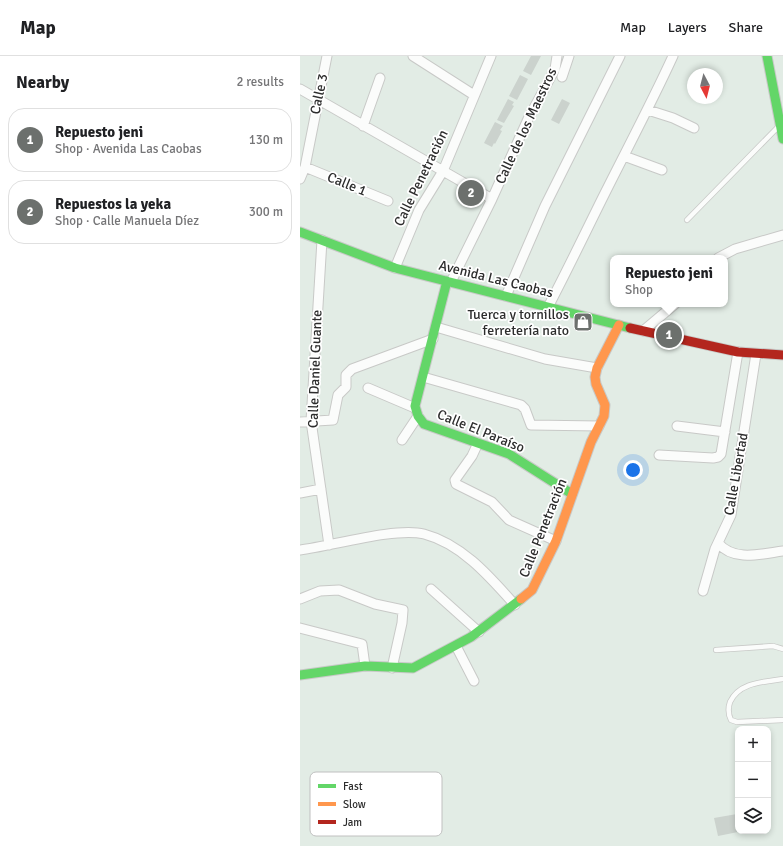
<!DOCTYPE html>
<html lang="en">
<head>
<meta charset="utf-8">
<style>
	body { margin:0; font-family:Signika,sans-serif; background:#f6f6f6; color:#202124 }
	.controls { position:absolute; right:12px; bottom:12px; display:grid; overflow:hidden; border-radius:8px; box-shadow:0 2px 6px #0003 }
	.controls button { width:36px; height:36px; display:grid; place-items:center; padding:0; border:0; border-bottom:1px solid #e0e0e0; background:#fff; color:#202124; font:20px sans-serif }
	.compass { position:absolute; left:387px; top:12px; width:36px; height:36px; border-radius:50%; background:#fff; box-shadow:0 2px 6px #0003; rotate:173deg }
	.you { position:absolute; left:333px; top:414px; width:14px; height:14px; margin:-10px; border:3px solid #fff; border-radius:50%; background:#1a73e8; box-shadow:0 0 0 6px #1a73e833 }
	.badge { display:grid; place-items:center; width:26px; height:26px; border-radius:50%; background:#6c706d; color:#fff; font-size:13px; font-weight:700 }
	.pin { position:absolute; translate:-50% -50%; border:2px solid #fff; box-shadow:0 1px 4px #0006 }
	.popup { position:absolute; left:310px; top:199px; width:118px; height:52px; box-sizing:border-box; display:grid; place-content:center; border-radius:8px; background:#fff; filter:drop-shadow(0 1px 3px #0005); font-size:13px; white-space:nowrap; color:#757577 }
	.popup b { font-size:15px; color:#202124 }
	.popup::after { content:''; position:absolute; left:50%; top:100%; margin-left:-8px; border:8px solid transparent; border-top-color:#fff }
	.list { margin:0; padding:0; list-style:none }
	h2 { display:flex; justify-content:space-between; align-items:center; height:52px; margin:0; padding:0 16px; font-size:17px }
	h2 small { font-size:13px; font-weight:400; color:#757577 }
	.list li { display:grid; grid-template-columns:26px 1fr auto; gap:12px; align-items:center; box-sizing:border-box; height:64px; margin:0 8px 8px; padding:0 8px; border:1px solid #e0e0e0; border-radius:16px }
	.list b { display:block; font-size:15px; white-space:nowrap }
	.list p { margin:0; font-size:13px; white-space:nowrap; color:#757577 }
	.list em { font-size:13px; font-style:normal; color:#757577 }
	.icon { flex:none; width:22px; height:22px; fill:none; stroke:currentColor; stroke-width:2; stroke-linecap:round; stroke-linejoin:round }
	.map { position:relative; flex:none; width:483px; height:790px; overflow:hidden }
	header { display:flex; align-items:center; gap:24px; box-sizing:border-box; height:56px; padding:0 20px; background:#fff; border-bottom:1px solid #e0e0e0 }
	header strong { font-size:19px }
	nav { display:flex; gap:22px; margin-inline-start:auto; font-size:14px }
	main { display:flex }
	aside { flex:1; background:#fff }
	.map>svg:first-child { display:block }
	.building { fill:#cbd2cd }
	.lines { fill:none; stroke-linecap:round; stroke-linejoin:round }
	.lane-casing { stroke:#c8c9c7; stroke-width:6 }
	.street-casing { stroke:#c8c9c7; stroke-width:11 }
	.fast-casing { stroke:#c8c9c7; stroke-width:11 }
	.slow-casing { stroke:#c8c9c7; stroke-width:11 }
	.jam-casing { stroke:#c8c9c7; stroke-width:11 }
	.lane { stroke:#fbfcfb; stroke-width:4.5 }
	.street { stroke:#fbfcfb; stroke-width:9 }
	.fast { stroke:#63d668; stroke-width:9 }
	.slow { stroke:#ff974d; stroke-width:9 }
	.jam { stroke:#b3261e; stroke-width:9 }
	.labels { text-anchor:middle; dominant-baseline:central; stroke-width:3.5; stroke-linejoin:round; paint-order:stroke }
	.street-label { font-size:14px; fill:#2d2d2d; stroke:#fff }
	.poi-label { font-size:14px; fill:#2d2d2d; stroke:#fff; text-anchor:end }
	.key { fill:#fff; stroke:#c0c0c0; stroke-width:1 }
	.key-label { font-size:11px; fill:#2d2d2d }
</style>
</head>
<body>
<header>
<strong>Map</strong>
<nav><a>Map</a><a>Layers</a><a>Share</a></nav>
</header>
<main>
<aside>
<h2>Nearby<small>2 results</small></h2>
<ul class="list">
<li><span class="badge">1</span><div><b>Repuesto jeni</b><p>Shop · Avenida Las Caobas</p></div><em>130 m</em></li>
<li><span class="badge">2</span><div><b>Repuestos la yeka</b><p>Shop · Calle Manuela Díez</p></div><em>300 m</em></li>
</ul>
</aside>
<div class="map">
<svg width="483" height="790" viewBox="0 0 483 790">
	<rect width="100%" height="100%" fill="#e2ece5"/>
	<!-- building -->
	<path class="building" d="M231,0h10l-10,19 -8,-4z
		M220,19l8,4 -11,21 -8,-4z
		M208,43l6,3 -2,3 2,1 -10,17 -7,-3z
		M262,43l8,4 -11,21 -8,-4z
		M195,66l8,4 -3,4 2,1 -7,13 -1,-1 -2,4 -8,-4z
		M437,758l1,18 -20,4 -4,-18z"/>
	<g class="lines">
		<!-- lane casing -->
		<g class="lane-casing">
			<path id="lane" d="M387,164l92,-94
				M416,594l57,-4 10,3
				M483,623c-19,3 -44,3 -53,23 -2,6 -2,12 1,18l6,2 46,-2"/>
		</g>
		<!-- street casing -->
		<g class="street-casing">
			<path id="street" d="M113,0l61,39
				M262,21l7,-21
				M0,33l192,110
				M348,54l25,8 21,10
				M63,70l17,-48
				M324,100l38,14
				M5,111l83,34
				M0,123l5,-12 22,-111
				M22,184l-11,181 18,124
				M418,202l17,-9 48,-14
				M95,212l24,-58 24,-39 48,-115
				M151,226l41,-83 36,-80 27,-50 2,-13
				M206,240l39,-90 75,-150
				M248,251c20,-38 38,-76 57,-114 23,-46 47,-91 68,-137
				M136,271l109,32 52,9
				M343,275l32,-27
				M123,321l98,28 4,4 6,16 68,1
				M68,332l47,20
				M0,366l33,-2 5,-25 8,-8v-12l6,-6 81,-30
				M377,370l48,6
				M102,384l16,-24
				M178,387l-6,13 -17,24 1,4 36,18 17,18 47,21
				M359,399l54,3 5,-1 3,-3 17,-102
				M0,437l21,-4
				M418,487c16,19 43,11 65,8
				M0,494c32,-4 95,-23 124,-16 38,10 66,43 91,71
				M131,533l48,43
				M403,535l12,-42 16,-34 25,-161
				M0,543l20,-8 19,-1 36,14 28,6 -1,13 -10,45
				M0,572l62,16 3,22
				M156,590l18,35"/>
		</g>
		<!-- fast casing -->
		<g class="fast-casing">
			<path id="fast" d="M467,0l16,83
				M0,176l95,36 235,60
				M147,225l-32,125 3,10 6,8 85,30 63,40
				M0,619l65,-9 48,2 58,-31 50,-38"/>
		</g>
		<!-- slow casing -->
		<g class="slow-casing">
			<path id="slow" d="M221,543l11,-9 24,-49 35,-99 13,-26 1,-11 -9,-21 -1,-7 2,-9 22,-43"/>
		</g>
		<!-- jam casing -->
		<g class="jam-casing">
			<path id="jam" d="M330,272l108,24 45,3"/>
		</g>
		<!-- lane -->
		<use href="#lane" class="lane"/>
		<!-- street -->
		<use href="#street" class="street"/>
		<!-- fast -->
		<use href="#fast" class="fast"/>
		<!-- slow -->
		<use href="#slow" class="slow"/>
		<!-- jam -->
		<use href="#jam" class="jam"/>
	</g>
	<!-- icons -->
	<defs>
		<g id="shop-square" transform="scale(1)"><rect x="-9" y="-9" width="18" height="18" rx="4" fill="#6c706d" stroke="#fff"/><path d="M-5-2.5h2.3a2.7 3.5 0 0 1 5.4 0H5L5.5 6h-11ZM-1.5-2.5h3a1.5 2.3 0 0 0-3 0Z" fill="#fff"/></g>
	</defs>
	<g fill-rule="evenodd">
		<use href="#shop-square" x="283" y="266"/>
	</g>
	<g class="labels">
		<!-- street labels -->
		<g class="street-label">
			<text transform="translate(19 38) rotate(-78)">Calle 3</text>
			<text transform="translate(226 70) rotate(-65)">Calle de los Maestros</text>
			<text transform="translate(121 122) rotate(-64)">Calle Penetración</text>
			<text transform="translate(47 128) rotate(22)">Calle 1</text>
			<text transform="translate(196 223) rotate(14)">Avenida Las Caobas</text>
			<text transform="translate(15 313) rotate(-88)">Calle Daniel Guante</text>
			<text transform="translate(181 375) rotate(22)">Calle El Paraíso</text>
			<text transform="translate(436 418) rotate(-80)">Calle Libertad</text>
			<text transform="translate(243 472) rotate(-68)">Calle Penetración</text>
		</g>
		<!-- poi labels -->
		<g class="poi-label">
			<text x="269" y="258">Tuerca y tornillos<tspan x="269" dy="16">ferretería nato</tspan></text>
		</g>
	</g>
	<!-- legend -->
	<rect x="10" y="716" width="132" height="64" rx="6" class="key"/>
	<rect x="18" y="728" width="18" height="4" fill="#63d668"/>
	<rect x="18" y="746" width="18" height="4" fill="#ff974d"/>
	<rect x="18" y="764" width="18" height="4" fill="#b3261e"/>
	<g class="key-label">
		<text x="43" y="734">Fast</text>
		<text x="43" y="752">Slow</text>
		<text x="43" y="770">Jam</text>
	</g>
</svg>
<div class="controls">
<button>+</button>
<button>−</button>
<button><svg class="icon" aria-label="layers" viewBox="0 0 24 24"><path d="M12 4l9 5-9 5-9-5zM3 14l9 5 9-5"/></svg></button>
</div>
<svg class="compass" viewBox="-18 -18 36 36"><path d="M0-13l5 13h-10z" fill="#e53935"/><path d="M0 13l5-13h-10z" fill="#757577"/></svg>
<div class="you"></div>
<div class="pin badge" style="left:369px;top:279px">1</div>
<div class="popup"><b>Repuesto jeni</b>Shop</div>
<div class="pin badge" style="left:171px;top:137px">2</div>
</div>
</main>
</body>
</html>
